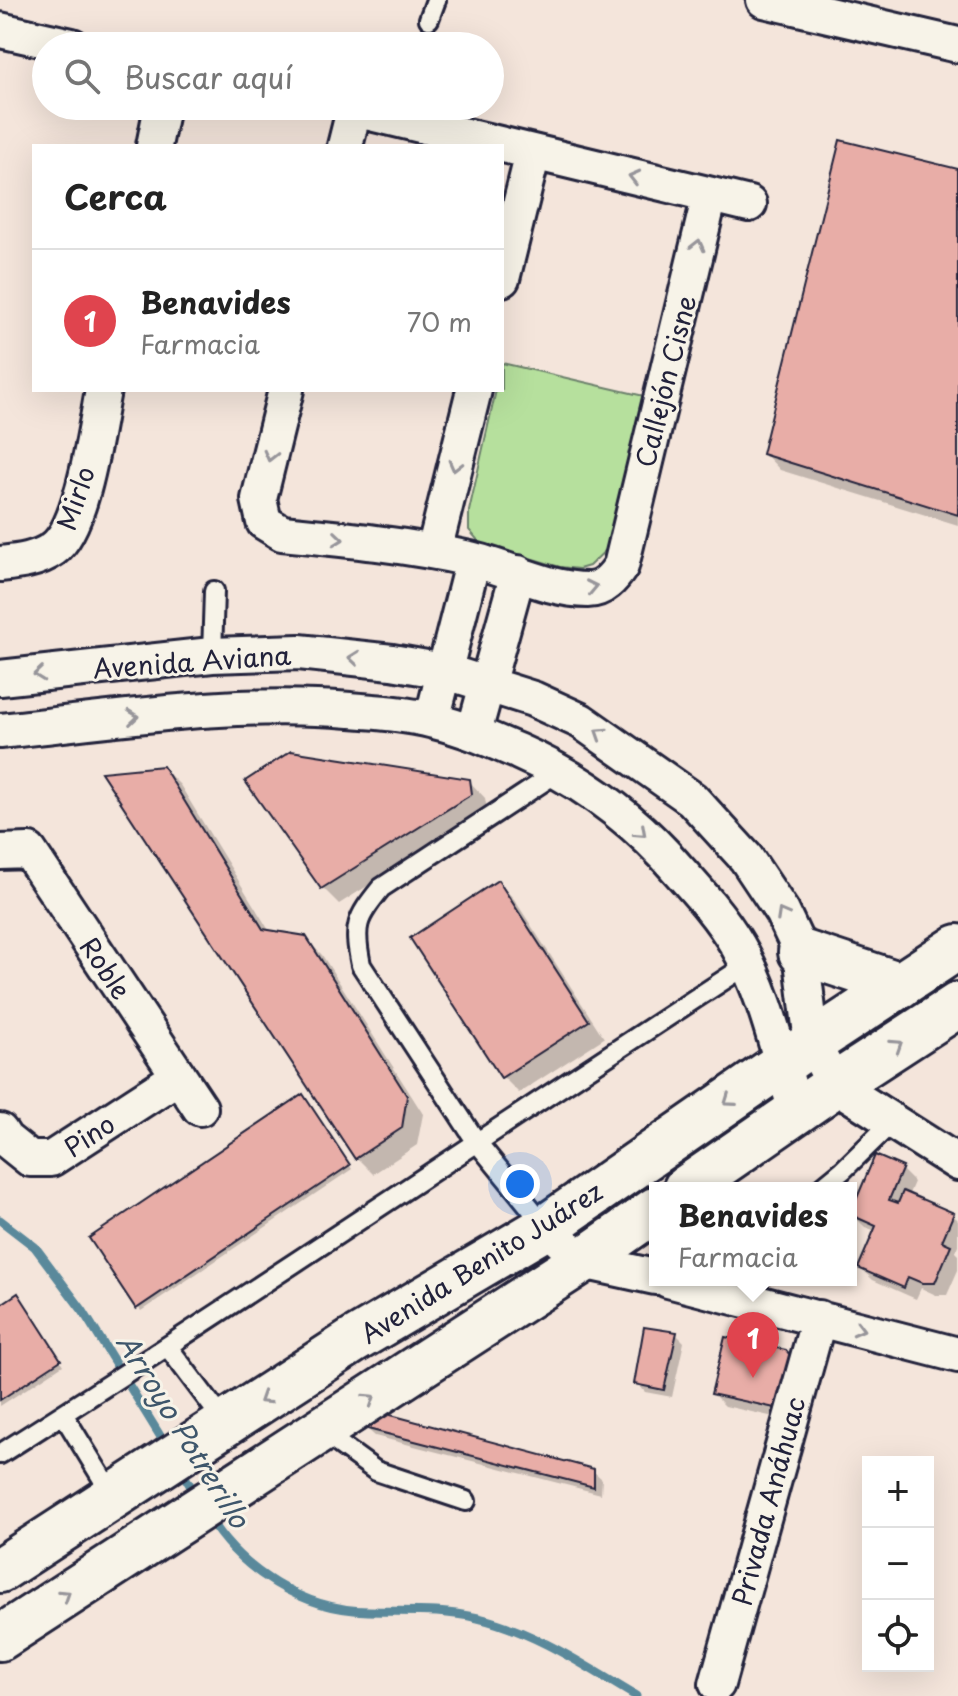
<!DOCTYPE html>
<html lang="es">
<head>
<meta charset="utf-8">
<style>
	body { margin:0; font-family:"Playpen Sans",sans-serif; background:#f2f2f2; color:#222 }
	.controls { position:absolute; right:24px; bottom:24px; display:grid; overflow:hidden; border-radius:0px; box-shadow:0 8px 32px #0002 }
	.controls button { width:72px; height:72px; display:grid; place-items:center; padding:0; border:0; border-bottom:2px solid #e0e0e0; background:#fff; color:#222; font:40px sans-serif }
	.you { position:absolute; left:520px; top:1184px; width:28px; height:28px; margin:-20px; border:6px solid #fff; border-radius:50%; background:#1a73e8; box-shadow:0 0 0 12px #1a73e833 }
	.badge { display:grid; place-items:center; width:52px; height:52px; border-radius:50%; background:#22223b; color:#fff; font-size:26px; font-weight:700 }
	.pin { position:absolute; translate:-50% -66px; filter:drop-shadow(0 2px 4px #0008) }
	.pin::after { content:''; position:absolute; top:42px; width:28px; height:24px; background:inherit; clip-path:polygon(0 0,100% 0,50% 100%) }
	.popup { position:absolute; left:649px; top:1182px; width:208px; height:104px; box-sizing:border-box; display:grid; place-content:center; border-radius:0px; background:#fff; filter:drop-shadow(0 2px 6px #0005); font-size:26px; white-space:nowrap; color:#767676 }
	.popup b { font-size:30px; color:#222 }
	.popup::after { content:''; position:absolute; left:50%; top:100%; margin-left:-16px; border:16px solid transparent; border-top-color:#fff }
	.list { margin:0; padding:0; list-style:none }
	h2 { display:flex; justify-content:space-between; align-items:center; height:104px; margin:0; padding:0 32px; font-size:34px }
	h2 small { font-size:26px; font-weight:400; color:#767676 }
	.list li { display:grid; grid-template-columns:52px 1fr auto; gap:24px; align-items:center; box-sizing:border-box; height:144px; padding:0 32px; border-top:2px solid #e0e0e0 }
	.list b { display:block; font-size:30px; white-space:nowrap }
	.list p { margin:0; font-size:26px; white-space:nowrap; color:#767676 }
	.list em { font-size:26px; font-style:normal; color:#767676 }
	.icon { flex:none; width:44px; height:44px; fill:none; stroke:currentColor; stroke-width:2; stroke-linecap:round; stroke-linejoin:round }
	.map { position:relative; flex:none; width:958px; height:1696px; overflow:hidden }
	.search { position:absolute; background:#fff; box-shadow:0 8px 32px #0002; left:32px; top:32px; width:472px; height:88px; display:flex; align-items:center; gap:20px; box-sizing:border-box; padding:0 28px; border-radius:44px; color:#767676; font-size:30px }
	.panel { position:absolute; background:#fff; box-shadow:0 8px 32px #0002; left:32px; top:144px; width:472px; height:248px; border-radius:0px }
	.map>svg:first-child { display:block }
	.green { fill:#b6e09d; stroke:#6c816c; stroke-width:2 }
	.shadow { fill:#0003 }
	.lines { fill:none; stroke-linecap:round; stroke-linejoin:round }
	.stream { stroke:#5a899b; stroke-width:9 }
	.building { fill:#e8ada7; stroke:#22223b; stroke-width:2 }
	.lane-casing { stroke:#22223b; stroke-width:24 }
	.street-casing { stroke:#22223b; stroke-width:40 }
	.secondary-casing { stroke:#22223b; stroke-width:50 }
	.lane { stroke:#f7f3e8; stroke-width:18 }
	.street { stroke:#f7f3e8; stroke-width:34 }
	.secondary { stroke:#f7f3e8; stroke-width:44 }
	.oneway { stroke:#97959a }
	.labels { text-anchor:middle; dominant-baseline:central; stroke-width:6; stroke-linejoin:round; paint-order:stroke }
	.street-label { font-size:26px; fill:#22223b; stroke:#f7f3e8 }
	.water-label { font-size:28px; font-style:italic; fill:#3e566b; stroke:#f7f3e8 }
</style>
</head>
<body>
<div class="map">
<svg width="958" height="1696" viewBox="0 0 958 1696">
	<rect width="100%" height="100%" fill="#f4e5db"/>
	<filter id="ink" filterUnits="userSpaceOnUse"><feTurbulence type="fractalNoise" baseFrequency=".0125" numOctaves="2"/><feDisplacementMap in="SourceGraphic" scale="16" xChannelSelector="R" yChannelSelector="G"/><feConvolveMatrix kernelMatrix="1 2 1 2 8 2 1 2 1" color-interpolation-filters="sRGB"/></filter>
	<g filter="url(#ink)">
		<!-- green -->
		<path class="green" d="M502,363l142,33 -34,150 -21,20 -10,3 -19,-2 -80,-24 -11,-13v-19l27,-121h6z"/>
		<!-- shadow -->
		<path class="shadow" d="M958,171v354l-178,-55 -16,-17z
			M163,768l17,17 90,147 35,6 17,17 101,159 -6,31 -44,29 -16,-16 -253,-384z
			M469,781l16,17 2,12 -148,94 -16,-16 -75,-106z
			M498,882l16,17 90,139 -85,55 -16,-16 -91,-139z
			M307,1101l45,68 -211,142 -49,-72z
			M901,1169l13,13 -6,14 45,19 5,5v25l-3,7 3,3v15l-11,25h-11l-15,-7 -5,11 -43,-19 -13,-12 16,-37 -11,-4 -13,-13z
			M21,1299l42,66 -63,41v-99z
			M676,1334l8,8 -12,55 -27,-5 -8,-9z
			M727,1340l69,82 -71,-16 -12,-12z
			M367,1429l226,42 9,8 -1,15 -226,-58z"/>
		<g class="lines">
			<!-- stream -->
			<path class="stream" d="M0,1220l35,27 48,64 84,136
				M179,1467l17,28
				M207,1515c33,55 96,95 161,96 39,1 71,-2 110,7 56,13 109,49 158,78"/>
		</g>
		<!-- building -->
		<path class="building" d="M840,140l118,29v346l-196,-61z
			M291,751l179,28 2,15 -151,95 -76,-108z
			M163,766l100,163 43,7 101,160 -5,32 -47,31 -254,-387z
			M498,880l91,141 -88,57 -91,-140z
			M303,1094l47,71 -214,144 -47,-71z
			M875,1155l28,12 -14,33 9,3 5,-12 51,22 -12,28 9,4 -16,38h-13l-14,-6 -4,11 -46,-20 18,-42 -25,-11v-3z
			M18,1293l43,67 -61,40v-95z
			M644,1327l33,5 -13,58 -30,-6z
			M725,1337l61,13 9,11 -11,49 -73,-16z
			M387,1414l207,55v18l-230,-59z"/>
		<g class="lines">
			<!-- lane casing -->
			<g class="lane-casing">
				<path id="lane" d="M429,19l7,-19
					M212,655l2,-64
					M821,1188l22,-18 49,-48
					M546,1227l-70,-86 -115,-176c-8,-39 -5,-46 20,-77l180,-118
					M168,1347l58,77
					M63,1414l50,82
					M321,1431l55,40 90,30
					M0,1454c251,-159 497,-327 747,-489"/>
			</g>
			<!-- street casing -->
			<g class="street-casing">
				<path id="street" d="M764,0l194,45
					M0,30l72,16
					M354,109l395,95
					M154,146l8,-40
					M345,146l10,-40
					M502,279l31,-126
					M286,390l-27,109 5,23 18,11c63,6 126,12 188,26 38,9 78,31 118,31 15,0 25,-12 33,-24l89,-371
					M434,551l40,-161
					M0,564c18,-2 38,-4 53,-15 30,-21 43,-122 50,-159
					M0,678l212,-23 87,-3 93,10 52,9 89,28 48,22 111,78 54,59 36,54 19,40 11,91 23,42 123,78
					M432,720l41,-160
					M0,731c117,-12 233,-31 350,-21 28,2 57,4 84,11 30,7 57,19 85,31 57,25 105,59 147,104 25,28 53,57 72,90 29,50 41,111 58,165
					M474,732l44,-159
					M0,852l29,-1 171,257
					M0,1131l5,8 25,20h21l128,-83
					M546,1227l36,34 73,16
					M668,1280l290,75
					M717,1684l102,-366"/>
			</g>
			<!-- secondary casing -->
			<g class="secondary-casing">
				<path id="secondary" d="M801,952l100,33
					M686,1188l149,-103 123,-80
					M0,1570l353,-229 193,-114 266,-184 146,-96
					M0,1638l582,-377 73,-51"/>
			</g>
			<!-- lane -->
			<use href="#lane" class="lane"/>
			<!-- street -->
			<use href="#street" class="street"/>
			<!-- secondary -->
			<use href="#secondary" class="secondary"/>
		</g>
		<!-- one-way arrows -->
		<defs><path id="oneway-chevron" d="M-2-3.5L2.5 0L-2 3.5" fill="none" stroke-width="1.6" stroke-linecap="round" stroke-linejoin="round" transform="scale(2)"/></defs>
		<g class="oneway">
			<use href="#oneway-chevron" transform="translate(634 177) rotate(-166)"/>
			<use href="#oneway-chevron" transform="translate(698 245) rotate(-76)"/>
			<use href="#oneway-chevron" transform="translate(270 456) rotate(104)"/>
			<use href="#oneway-chevron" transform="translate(455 466) rotate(104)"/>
			<use href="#oneway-chevron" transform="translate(338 539) rotate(6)"/>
			<use href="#oneway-chevron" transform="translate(592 587) rotate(-12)"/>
			<use href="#oneway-chevron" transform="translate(354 658) rotate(-174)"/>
			<use href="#oneway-chevron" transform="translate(39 674) rotate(174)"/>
			<use href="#oneway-chevron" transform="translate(133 717) rotate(-6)"/>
			<use href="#oneway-chevron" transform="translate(600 733) rotate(-147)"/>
			<use href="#oneway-chevron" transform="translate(641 832) rotate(42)"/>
			<use href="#oneway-chevron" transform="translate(782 914) rotate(-119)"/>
			<use href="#oneway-chevron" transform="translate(897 1045) rotate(-33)"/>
			<use href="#oneway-chevron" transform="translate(729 1101) rotate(145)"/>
			<use href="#oneway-chevron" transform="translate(859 1329) rotate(15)"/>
			<use href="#oneway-chevron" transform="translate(264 1399) rotate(147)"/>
			<use href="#oneway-chevron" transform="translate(370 1399) rotate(-33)"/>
			<use href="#oneway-chevron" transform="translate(65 1595) rotate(-33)"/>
		</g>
	</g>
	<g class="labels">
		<!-- street labels -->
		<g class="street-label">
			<text transform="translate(665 381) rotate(-76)">Callejón Cisne</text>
			<text transform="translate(75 498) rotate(-71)">Mirlo</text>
			<text transform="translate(192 661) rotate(-4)">Avenida Aviana</text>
			<text transform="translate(106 968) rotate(56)">Roble</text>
			<text transform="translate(89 1135) rotate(-33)">Pino</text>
			<text transform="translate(481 1262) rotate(-32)">Avenida Benito Juárez</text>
			<text transform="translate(768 1501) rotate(-75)">Privada Anáhuac</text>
		</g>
		<!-- water labels -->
		<g class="water-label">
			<text transform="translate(184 1430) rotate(58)">Arroyo Potrerillo</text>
		</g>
	</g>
</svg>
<div class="controls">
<button>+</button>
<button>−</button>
<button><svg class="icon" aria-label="locate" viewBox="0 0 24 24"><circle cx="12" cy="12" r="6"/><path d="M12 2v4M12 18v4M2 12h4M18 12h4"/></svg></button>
</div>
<div class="you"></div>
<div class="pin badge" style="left:753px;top:1378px;background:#e0444e">1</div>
<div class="popup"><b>Benavides</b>Farmacia</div>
<div class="search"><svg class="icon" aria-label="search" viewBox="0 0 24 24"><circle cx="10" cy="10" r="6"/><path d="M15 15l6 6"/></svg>Buscar aquí</div>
<section class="panel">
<h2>Cerca<small></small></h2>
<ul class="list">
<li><span class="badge" style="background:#e0444e">1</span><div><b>Benavides</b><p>Farmacia</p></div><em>70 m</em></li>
</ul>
</section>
</div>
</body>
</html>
